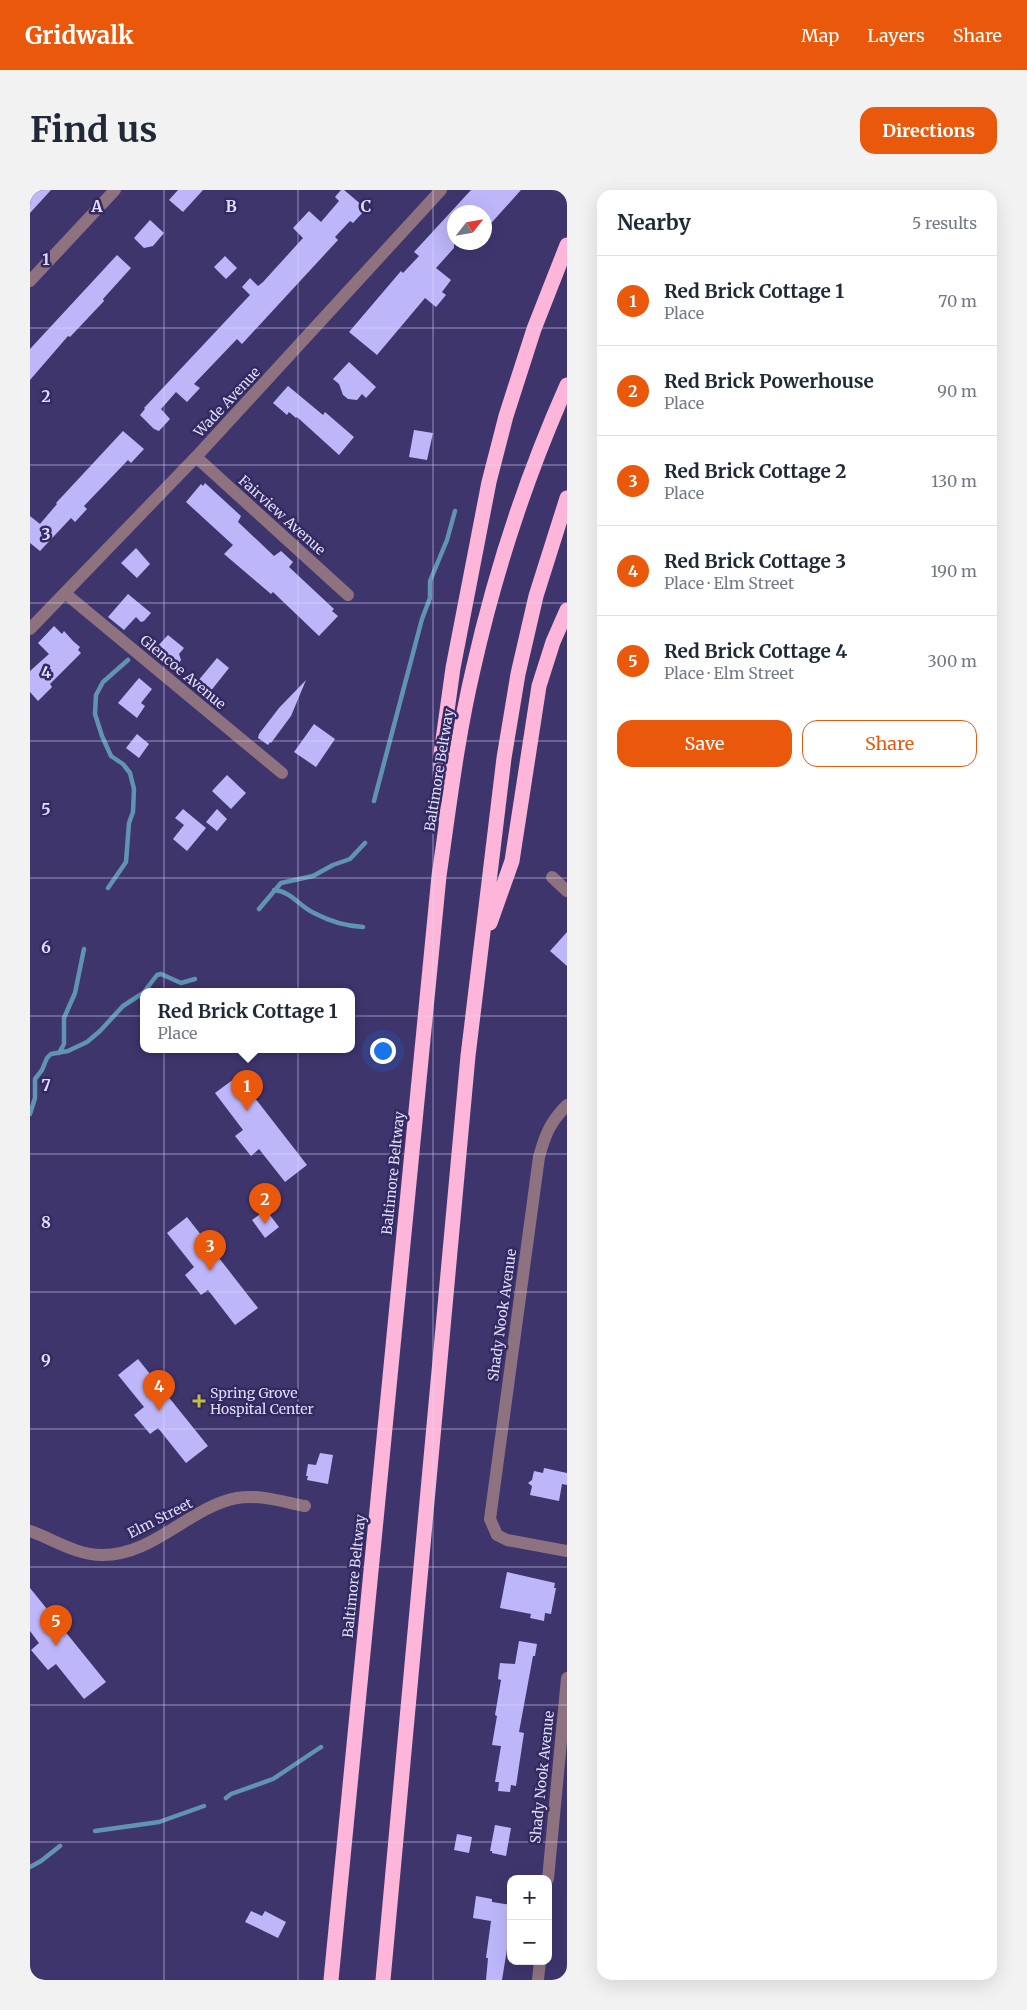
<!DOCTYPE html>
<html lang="en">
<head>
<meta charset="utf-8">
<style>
	body { margin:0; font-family:Merriweather,serif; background:#f2f2f3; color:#1f2937 }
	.controls { position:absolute; right:15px; bottom:15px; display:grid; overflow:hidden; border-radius:10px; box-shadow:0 5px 20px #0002 }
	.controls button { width:45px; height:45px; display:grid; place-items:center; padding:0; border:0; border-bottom:1px solid #e0e1e3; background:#fff; color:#1f2937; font:25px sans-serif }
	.compass { position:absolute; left:417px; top:15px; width:45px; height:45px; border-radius:50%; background:#fff; box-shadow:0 5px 20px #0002; rotate:59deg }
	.you { position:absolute; left:352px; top:860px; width:18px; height:18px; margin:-12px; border:4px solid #fff; border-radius:50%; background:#1a73e8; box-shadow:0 0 0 8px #1a73e833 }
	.badge { display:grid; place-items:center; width:32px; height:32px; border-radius:50%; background:#ea580c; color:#fff; font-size:16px; font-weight:700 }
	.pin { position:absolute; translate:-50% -41px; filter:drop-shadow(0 1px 2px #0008) }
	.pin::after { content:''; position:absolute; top:26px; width:18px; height:15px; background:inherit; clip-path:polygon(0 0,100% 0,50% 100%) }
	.popup { position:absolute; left:110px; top:798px; width:215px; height:65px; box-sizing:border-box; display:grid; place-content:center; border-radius:10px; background:#fff; filter:drop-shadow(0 1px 4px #0005); font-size:16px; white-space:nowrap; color:#747a83 }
	.popup b { font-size:19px; color:#1f2937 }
	.popup::after { content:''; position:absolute; left:50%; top:100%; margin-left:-10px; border:10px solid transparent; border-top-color:#fff }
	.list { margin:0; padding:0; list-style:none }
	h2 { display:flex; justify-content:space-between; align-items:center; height:65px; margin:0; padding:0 20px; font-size:21px }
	h2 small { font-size:16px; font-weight:400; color:#747a83 }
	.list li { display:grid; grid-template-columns:32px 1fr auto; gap:15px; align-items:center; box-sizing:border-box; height:90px; padding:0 20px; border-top:1px solid #e0e1e3 }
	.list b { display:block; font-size:19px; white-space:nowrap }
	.list p { margin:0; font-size:16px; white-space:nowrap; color:#747a83 }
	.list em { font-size:16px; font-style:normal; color:#747a83 }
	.actions { display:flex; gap:10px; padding:15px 20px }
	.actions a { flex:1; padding:11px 0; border:1px solid #ea580c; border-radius:15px; text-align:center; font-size:18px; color:#ea580c }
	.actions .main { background:#ea580c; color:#fff }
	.map { position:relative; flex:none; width:537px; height:1790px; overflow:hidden; border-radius:15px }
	header { display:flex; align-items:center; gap:30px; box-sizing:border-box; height:70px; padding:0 25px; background:#ea580c; color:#fff }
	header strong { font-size:24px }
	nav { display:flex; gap:28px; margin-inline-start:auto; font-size:18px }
	.intro { display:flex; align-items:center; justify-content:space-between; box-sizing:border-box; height:120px; padding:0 30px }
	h1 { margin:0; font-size:35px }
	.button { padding:12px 22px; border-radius:15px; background:#ea580c; color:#fff; font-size:18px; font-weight:700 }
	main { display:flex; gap:30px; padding:0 30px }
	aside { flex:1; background:#fff; border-radius:15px; box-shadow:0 5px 20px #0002 }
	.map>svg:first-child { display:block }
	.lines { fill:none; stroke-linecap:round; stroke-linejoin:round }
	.stream { stroke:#6094b2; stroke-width:4.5 }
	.building { fill:#bdb7fa }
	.minor { stroke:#8f7280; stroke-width:12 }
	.highway { stroke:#fdb5d9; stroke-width:15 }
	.grid { fill:none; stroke:#dfdefa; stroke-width:1; stroke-opacity:0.55 }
	.poi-dot { fill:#c0be40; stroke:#342a61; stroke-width:2 }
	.labels { text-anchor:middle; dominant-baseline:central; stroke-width:5; stroke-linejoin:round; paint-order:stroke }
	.street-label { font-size:14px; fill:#dfdefa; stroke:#342a61 }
	.poi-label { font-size:14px; fill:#dfdefa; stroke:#342a61; text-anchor:start }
	.grid-label { font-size:16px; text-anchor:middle; font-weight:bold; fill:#dfdefa; stroke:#342a61; stroke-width:5; stroke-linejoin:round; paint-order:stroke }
</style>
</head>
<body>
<header>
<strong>Gridwalk</strong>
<nav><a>Map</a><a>Layers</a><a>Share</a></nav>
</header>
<div class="intro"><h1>Find us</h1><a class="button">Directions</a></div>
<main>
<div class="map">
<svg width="537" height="1790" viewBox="0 0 537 1790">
	<rect width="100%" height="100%" fill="#3e356d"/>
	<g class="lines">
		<!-- stream -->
		<path class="stream" d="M344,611l48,-182 8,-21v-17l17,-41 8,-29
			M78,698l18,-26 3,-39 4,-11 1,-23 -4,-16 -7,-9 -12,-8 -9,-20 -7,-22 1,-19 7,-13 25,-22
			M244,700c17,1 25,16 40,23 15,8 32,13 49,14
			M229,719l22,-26 32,-7 20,-11 17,-6 15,-16
			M114,802l13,-17 4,-1 20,9 14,-4
			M29,863l5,-9v-26l11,-25 9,-44
			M0,924l5,-16v-19l7,-9 5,-12 4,-4 17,-3 19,-9 13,-11 23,-25 20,-13
			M196,1608l5,-4 42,-15 48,-32
			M65,1641l64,-9 45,-16
			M0,1677l11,-6 19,-15"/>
	</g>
	<!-- building -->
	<path class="building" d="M0,0h21l-21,23z
		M148,0h25l-20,22 -14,-12z
		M311,0h3l19,16 -1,1 3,3 -12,13 -3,-2 -15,16 3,3 -96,104 -5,-5 -43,45 6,4 -13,14 -11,-10 -15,17 9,10 -11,12 -5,-2 -14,-14 5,-6 -1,-1 106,-113 -8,-8 8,-9 8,8 5,-4 40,-44 -10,-10 16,-17 12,11 18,-21 -4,-4z
		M441,0h50l-37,41v-19h-30v36l-18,20 15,12 -9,12 4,3 -10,12 -11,-9 -48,57 -28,-23 52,-61 2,2 16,-17 -5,-4z
		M120,30l14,13 -11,13 -9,2 -10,-10z
		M87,65l14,13 -28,31 1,2 -34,36 -2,-1 -38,44v-31z
		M195,66l12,12 -11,11 -12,-12z
		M319,172l27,25 -10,11 -4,-4 -5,6 -9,-1 -5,-4 -4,-11 -6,-5z
		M258,196l35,29 2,-3 29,25 -15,18 -42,-38 -1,1 -7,-6 -2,3 -14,-12z
		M384,240l19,3 -6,27 -18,-3z
		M93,241l21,18 -13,14 -3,-3 -44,46 3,3 -12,13 -4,-4 -31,33 -10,-8v-27l10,8 17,-20 -1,-1z
		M175,293l36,33 -3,6 36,34 7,-5 12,11 -4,5 45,42 -2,2 6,5 -19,20 -46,-44 -2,2 -47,-40 9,-9 -47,-43 15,-18 2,2z
		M106,358l14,16 -13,14 -16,-15z
		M98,404l23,19 -7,8 -3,1 -5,-5 -12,13 -16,-13z
		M24,436l8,8 2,-3 9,10 7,6 -2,3 3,3 -31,31 2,3 -14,14 -8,-9v-21l19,-17 -11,-11z
		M138,445l16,13 -5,6 2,6 -4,6h-4l-2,2 -11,-8 3,-6 -7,-6z
		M187,468l12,10 -23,29 -13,-10z
		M109,488l13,11 -11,14 4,3 -8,12 -19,-15z
		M276,490l-15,36 -20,27 -1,-1 -2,3 -10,-7 1,-4 20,-26z
		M284,534l21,15 -19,28 -22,-15z
		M107,544l12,10 -10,14 -13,-10z
		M197,585l19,18 -15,16 -19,-18z
		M153,619l23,19 -19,23 -14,-12 11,-14 -9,-7z
		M187,619l10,10 -10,12 -11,-9z
		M537,742v34l-17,-15z
		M208,886l69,89 -22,17 -26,-33 -8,7 -16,-20 8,-6 -28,-37z
		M236,1020l13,17 -14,11 -13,-18z
		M157,1027l71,91 -23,17 -27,-35 -7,5 -16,-20 9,-8 -27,-34z
		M108,1169l70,87 -22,17 -28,-35 -8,6 -16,-19 10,-8 -26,-32z
		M290,1263l13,2 -5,29 -21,-4 1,-4h-2l2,-12 8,1z
		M514,1278l23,5v12l-5,-1 -3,17 -29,-6 2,-9 -4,-3 4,-3 2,-9 9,2z
		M477,1382l48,11 -1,5h2l-5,26 -6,-1 -1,8 -14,-3 1,-4 -31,-6z
		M0,1398l76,94 -22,17 -28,-35 -8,6 -17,-20 8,-7 -9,-12z
		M489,1451l18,3 -2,12h-2l-14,76 5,1 -8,53 -5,-1 -1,7 -12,-1 1,-9h-4l6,-36 -9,-1 5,-29 -2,-1 6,-35 -3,-1 2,-16 15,1z
		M465,1635l16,3 -5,28 -14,-3v-2h-2z
		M427,1644l15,3 -3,16 -15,-3z
		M446,1706l16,3v3l19,3v20l-9,55h-16l2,-22h-2l5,-37 -18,-3z
		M221,1721l11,5 3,-5 21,11 -8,16 -33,-16z"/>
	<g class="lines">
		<!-- minor -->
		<path class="minor" d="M0,91l85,-91
			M166,267l152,138
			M36,404l216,179
			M0,439l166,-172 245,-267
			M522,687l15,14
			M537,915c-17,17 -22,30 -28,52l-49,362 7,16 10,5 60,11
			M0,1341c23,8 46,24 72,24 53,0 87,-48 135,-57 22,-4 47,4 68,8
			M518,1689l19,-201
			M508,1790l2,-19"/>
		<!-- highway -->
		<path class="highway" d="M410,624l1,-60 12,-86 36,-186 17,-66 28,-87 33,-84
			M460,733l22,-62 27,-175 14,-44 14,-32
			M301,1790l108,-1104c10,-69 18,-138 34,-206 22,-98 53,-193 94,-285
			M353,1790l85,-924 36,-298 14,-84 18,-78 31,-98"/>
	</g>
	<!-- grid -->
	<path class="grid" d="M134,0v1790M268,0v1790M403,0v1790M0,138h537M0,275h537M0,413h537M0,551h537M0,688h537M0,826h537M0,964h537M0,1102h537M0,1239h537M0,1377h537M0,1515h537M0,1652h537"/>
	<!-- markers -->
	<path class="poi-dot" d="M166.5 1203.5h5v5h5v5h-5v5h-5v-5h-5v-5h5z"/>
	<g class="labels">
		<!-- street labels -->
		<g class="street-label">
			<text transform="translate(197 212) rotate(-47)">Wade Avenue</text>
			<text transform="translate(252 325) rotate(42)">Fairview Avenue</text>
			<text transform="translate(153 482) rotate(40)">Glencoe Avenue</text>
			<text transform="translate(409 580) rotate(-81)">Baltimore Beltway</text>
			<text transform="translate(363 983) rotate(-84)">Baltimore Beltway</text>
			<text transform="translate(472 1125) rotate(-82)">Shady Nook Avenue</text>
			<text transform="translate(130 1328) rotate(-27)">Elm Street</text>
			<text transform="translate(324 1386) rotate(-84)">Baltimore Beltway</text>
			<text transform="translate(512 1587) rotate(-84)">Shady Nook Avenue</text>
		</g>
		<!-- poi labels -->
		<g class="poi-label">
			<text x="180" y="1203">Spring Grove<tspan x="180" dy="16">Hospital Center</tspan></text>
		</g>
	</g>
	<g class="grid-label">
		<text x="67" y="22">A</text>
		<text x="201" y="22">B</text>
		<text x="336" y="22">C</text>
		<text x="16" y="75">1</text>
		<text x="16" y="212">2</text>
		<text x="16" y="350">3</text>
		<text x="16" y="488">4</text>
		<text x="16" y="625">5</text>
		<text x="16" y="763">6</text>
		<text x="16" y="901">7</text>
		<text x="16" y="1038">8</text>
		<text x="16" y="1176">9</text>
	</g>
</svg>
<div class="controls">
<button>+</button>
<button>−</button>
</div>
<svg class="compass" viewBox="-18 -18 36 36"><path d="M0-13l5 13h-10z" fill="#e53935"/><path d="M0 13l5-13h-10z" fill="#747a83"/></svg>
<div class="you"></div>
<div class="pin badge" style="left:217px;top:921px">1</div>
<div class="popup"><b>Red Brick Cottage 1</b>Place</div>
<div class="pin badge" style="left:235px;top:1034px">2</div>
<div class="pin badge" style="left:180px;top:1081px">3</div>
<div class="pin badge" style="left:129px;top:1221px">4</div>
<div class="pin badge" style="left:26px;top:1456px">5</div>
</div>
<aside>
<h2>Nearby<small>5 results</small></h2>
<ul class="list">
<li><span class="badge">1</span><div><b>Red Brick Cottage 1</b><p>Place</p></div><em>70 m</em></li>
<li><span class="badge">2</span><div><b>Red Brick Powerhouse</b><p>Place</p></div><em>90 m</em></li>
<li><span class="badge">3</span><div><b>Red Brick Cottage 2</b><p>Place</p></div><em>130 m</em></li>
<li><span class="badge">4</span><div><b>Red Brick Cottage 3</b><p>Place · Elm Street</p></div><em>190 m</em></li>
<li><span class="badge">5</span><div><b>Red Brick Cottage 4</b><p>Place · Elm Street</p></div><em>300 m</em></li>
</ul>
<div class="actions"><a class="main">Save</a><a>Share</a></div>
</aside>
</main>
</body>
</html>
